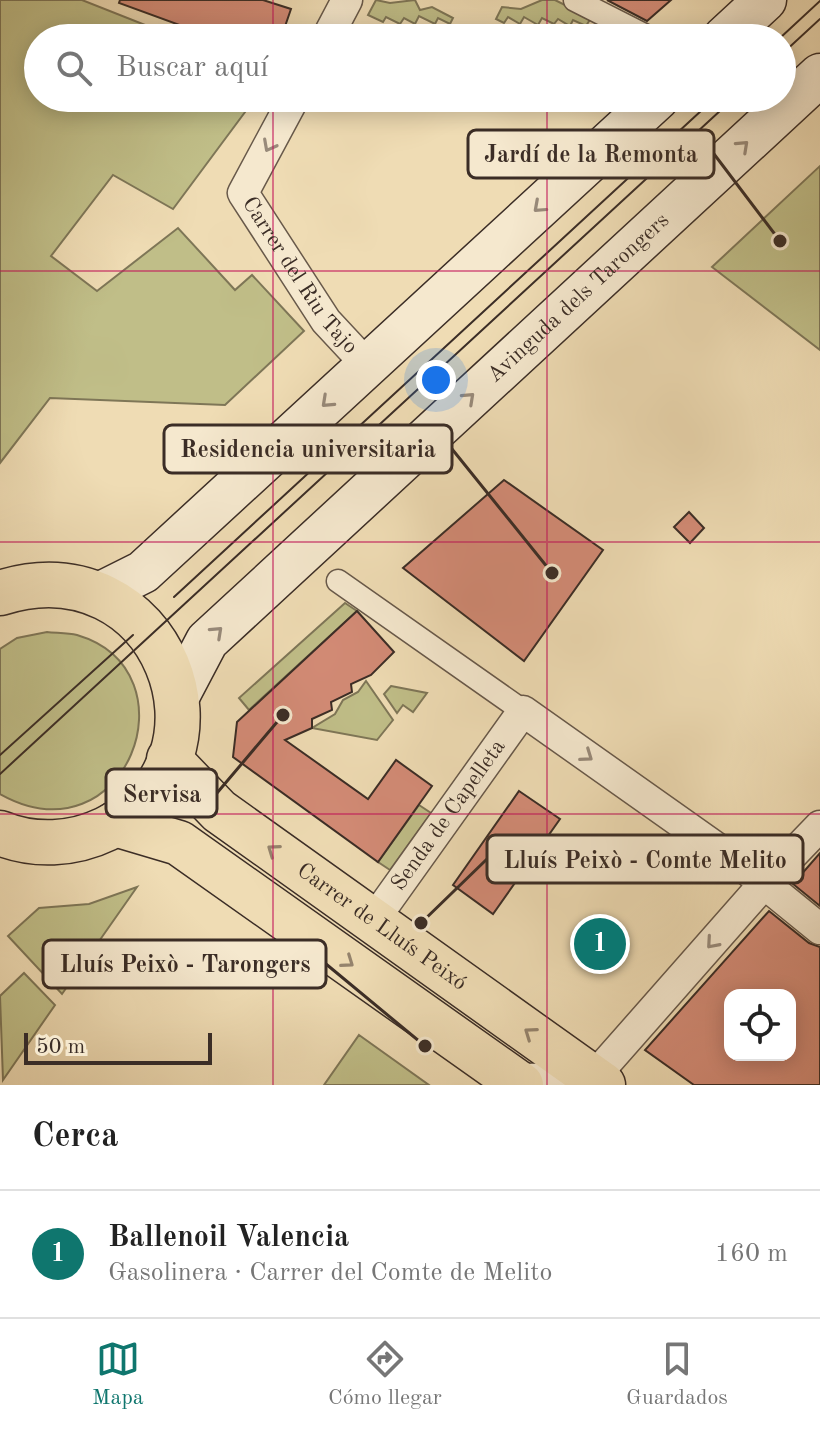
<!DOCTYPE html>
<html lang="es">
<head>
<meta charset="utf-8">
<style>
	body { margin:0; font-family:"Old Standard TT",serif; background:#f6f6f6; color:#222 }
	.controls { position:absolute; right:24px; bottom:24px; display:grid; overflow:hidden; border-radius:16px; box-shadow:0 4px 20px #0003 }
	.controls button { width:72px; height:72px; display:grid; place-items:center; padding:0; border:0; border-bottom:2px solid #e0e0e0; background:#fff; color:#222; font:40px sans-serif }
	.scale { position:absolute; left:24px; bottom:20px; width:188px; box-sizing:border-box; padding-left:8px; border:4px solid #3b2d26; border-top:0; font-size:22px; line-height:28px; white-space:nowrap; color:#3b2d26; -webkit-text-stroke:6px #f5e8ce; paint-order:stroke }
	.you { position:absolute; left:436px; top:380px; width:28px; height:28px; margin:-20px; border:6px solid #fff; border-radius:50%; background:#1a73e8; box-shadow:0 0 0 12px #1a73e833 }
	.badge { display:grid; place-items:center; width:52px; height:52px; border-radius:50%; background:#0f766e; color:#fff; font-size:26px; font-weight:700 }
	.pin { position:absolute; translate:-50% -50%; border:4px solid #fff; box-shadow:0 2px 8px #0006 }
	.list { margin:0; padding:0; list-style:none }
	h2 { display:flex; justify-content:space-between; align-items:center; height:104px; margin:0; padding:0 32px; font-size:34px }
	h2 small { font-size:26px; font-weight:400; color:#767676 }
	.list li { display:grid; grid-template-columns:52px 1fr auto; gap:24px; align-items:center; box-sizing:border-box; height:128px; padding:0 32px; border-top:2px solid #e0e0e0 }
	.list b { display:block; font-size:30px; white-space:nowrap }
	.list p { margin:0; font-size:26px; white-space:nowrap; color:#767676 }
	.list em { font-size:26px; font-style:normal; color:#767676 }
	.icon { flex:none; width:44px; height:44px; fill:none; stroke:currentColor; stroke-width:2; stroke-linecap:round; stroke-linejoin:round }
	.map { position:relative; flex:none; width:820px; height:1085px; overflow:hidden }
	.search { position:absolute; background:#fff; box-shadow:0 4px 20px #0003; left:24px; right:24px; top:24px; height:88px; display:flex; align-items:center; gap:20px; box-sizing:border-box; padding:0 28px; border-radius:44px; color:#767676; font-size:30px }
	.sheet { height:232px; background:#fff }
	nav { display:flex; justify-content:space-around; align-items:center; box-sizing:border-box; height:112px; border-top:2px solid #e0e0e0; background:#fff; font-size:22px; color:#767676 }
	nav a { display:grid; justify-items:center; gap:4px }
	nav .on { color:#0f766e }
	.map>svg:first-child { display:block }
	.green { fill:#c0be88; stroke:#7e7657; stroke-width:2 }
	.building { fill:#d38b76; stroke:#3b2d26; stroke-width:2; fill-rule:evenodd }
	.lines { fill:none; stroke-linecap:round; stroke-linejoin:round }
	.pedestrian-casing { stroke:#68594a; stroke-width:25 }
	.minor-casing { stroke:#68594a; stroke-width:33 }
	.secondary-casing { stroke:#3b2d26; stroke-width:45 }
	.primary-casing { stroke:#3b2d26; stroke-width:47 }
	.pedestrian { stroke:#f5e8ce; stroke-width:22 }
	.minor { stroke:#f5e8ce; stroke-width:30 }
	.secondary { stroke:#f5e8ce; stroke-width:42 }
	.primary { stroke:#efdcb4; stroke-width:44 }
	.tram { stroke:#3b2d26; stroke-width:2 }
	.oneway { stroke:#988a7a }
	.oneway2 { stroke:#95846d }
	.grid { fill:none; stroke:#c2185b; stroke-width:2; stroke-opacity:0.55 }
	.labels { text-anchor:middle; dominant-baseline:central; stroke-width:6; stroke-linejoin:round; paint-order:stroke }
	.street-label { font-size:22px; fill:#3b2d26; stroke:#f5e8ce }
	.leader { fill:none; stroke:#3b2d26; stroke-width:3 }
	.callout-dot { fill:#3b2d26; stroke:#f5e8ce; stroke-width:3 }
	.callout { fill:#f5e8ce; stroke:#3b2d26; stroke-width:3 }
	.callout-label { font-size:24px; text-anchor:middle; font-weight:bold; fill:#3b2d26 }
</style>
</head>
<body>
<div class="map">
<svg width="820" height="1085" viewBox="0 0 820 1085">
	<rect width="100%" height="100%" fill="#efdcb4"/>
	<filter id="stains"><feTurbulence type="fractalNoise" baseFrequency=".0025" numOctaves="4"/><feColorMatrix values="0 0 0 0 .2 0 0 0 0 .09 0 0 0 0 .02 0 0 0 .5 -.17"/></filter>
	<radialGradient id="worn" r=".72"><stop offset=".6" stop-color="#630" stop-opacity="0"/><stop offset="1" stop-color="#630" stop-opacity=".3"/></radialGradient>
	<!-- green -->
	<path class="green" d="M0,0h82l96,38h-140v60h197l16,6 -78,105 -60,-34 -62,81 46,35 81,-63 57,62 17,-15 52,56 -79,74 -175,-7 -50,65z
		M376,0l14,3 25,-3 5,10 12,-3 21,11 -3,6 -12,-6 -3,6 -16,-8 -4,8 -11,-6 -4,6 -14,-7 -3,5 -15,-7z
		M542,0h13l36,18 -5,8 -13,-6 -3,6 -12,-7 -4,5 -12,-6 -4,7 -14,-8 -4,7 -12,-7 -4,6 -8,-4 6,-12 19,2z
		M820,166v184l-108,-83z
		M345,603l12,8 -108,99 -10,-12z
		M47,632c9,1 21,1 30,3 121,36 49,229 -77,159v-145l17,-11z
		M366,681l27,39 -16,20 -65,-12 23,-14 8,-14 15,-8z
		M391,686l36,7 -14,19 -10,-7 -6,8 -13,-19z
		M419,805l12,8 -41,57 -12,-8z
		M137,887l-75,107 -54,-58 31,-28 50,-4z
		M24,973l31,32 -52,75 -3,-84z
		M359,1035l70,50h-105z"/>
	<!-- building -->
	<path class="building" d="M120,0h143l28,9 -10,29h-66l-96,-35z
		M607,0h64l-24,21z
		M504,480l99,70 -79,111 -121,-93z
		M689,512l15,16 -14,15 -16,-16z
		M357,611l37,41 -23,23 -20,9 1,8 -21,10 1,8 -20,9v9l-27,12 83,59 28,-39 36,26 -54,76 -145,-105 4,-35z
		M519,791l41,28 -67,95 -40,-29z
		M820,853v53l-27,-22z
		M769,911l40,32 11,4v138h-126l-49,-35zM730,995h60v60h-60z"/>
	<g class="lines">
		<!-- pedestrian casing -->
		<g class="pedestrian-casing">
			<path id="pedestrian" d="M575,0l71,36
				M338,581l185,130"/>
		</g>
		<!-- minor casing -->
		<g class="minor-casing">
			<g id="minor">
				<path d="M327,38l20,-38"/>
				<path id="s1" d="M294,98l-51,95 83,128 41,44"/>
				<path id="s2" d="M373,921l150,-210 222,157 75,61"/>
				<path d="M593,1078l170,-193 57,-59"/>
				<path d="M506,1085l6,-6 81,-1"/>
			</g>
		</g>
		<!-- secondary casing -->
		<g class="secondary-casing">
			<g id="secondary">
				<path d="M724,38l41,-38"/>
				<path d="M99,594l44,-22 515,-474"/>
				<path id="s3" d="M177,698l30,-57 613,-566"/>
			</g>
		</g>
		<!-- primary casing -->
		<g class="primary-casing">
			<g id="primary">
				<path d="M0,593c163,-52 247,165 106,236 -33,16 -72,18 -106,4"/>
				<path id="s4" d="M169,759l50,52 384,274"/>
				<path d="M115,824l64,19 342,242"/>
			</g>
		</g>
		<!-- pedestrian -->
		<use href="#pedestrian" class="pedestrian"/>
		<!-- minor -->
		<use href="#minor" class="minor"/>
		<!-- secondary -->
		<use href="#secondary" class="secondary"/>
		<!-- primary -->
		<use href="#primary" class="primary"/>
		<!-- tram -->
		<path class="tram" d="M780,38l40,-37
			M782,54l38,-35
			M174,597l541,-499
			M0,755l133,-120
			M0,774l734,-676"/>
	</g>
	<!-- one-way arrows -->
	<defs><path id="oneway-chevron" d="M-2-3.5L2.5 0L-2 3.5" fill="none" stroke-width="1.6" stroke-linecap="round" stroke-linejoin="round" transform="scale(2)"/></defs>
	<g class="oneway">
		<use href="#oneway-chevron" transform="translate(269 146) rotate(118)"/>
		<use href="#oneway-chevron" transform="translate(743 146) rotate(-43)"/>
		<use href="#oneway-chevron" transform="translate(539 207) rotate(138)"/>
		<use href="#oneway-chevron" transform="translate(469 398) rotate(-43)"/>
		<use href="#oneway-chevron" transform="translate(327 402) rotate(137)"/>
		<use href="#oneway-chevron" transform="translate(217 632) rotate(-43)"/>
		<use href="#oneway-chevron" transform="translate(587 756) rotate(35)"/>
		<use href="#oneway-chevron" transform="translate(712 943) rotate(131)"/>
	</g>
	<g class="oneway2">
		<use href="#oneway-chevron" transform="translate(273 850) rotate(-145)"/>
		<use href="#oneway-chevron" transform="translate(348 962) rotate(35)"/>
		<use href="#oneway-chevron" transform="translate(530 1033) rotate(-145)"/>
	</g>
	<!-- grid -->
	<path class="grid" d="M273,0v38M547,0v38M273,98v987M547,98v987M0,271h820M0,542h820M0,814h820"/>
	<g class="labels">
		<!-- street labels -->
		<g class="street-label">
			<text stroke="none"><textPath href="#s1" startOffset="208">Carrer del Riu Tajo</textPath></text>
			<text stroke="none"><textPath href="#s3" startOffset="570">Avinguda dels Tarongers</textPath></text>
			<text stroke="none"><textPath href="#s2" startOffset="130">Senda de Capelleta</textPath></text>
			<text stroke="none"><textPath href="#s4" startOffset="272">Carrer de Lluís Peixó</textPath></text>
		</g>
	</g>
	<!-- callouts -->
	<path class="leader" d="M780 241L714 154M552 573L452 449M283 715L217 793M421 923L487 859M425 1046L326 964"/>
	<g class="callout-dot">
		<circle cx="780" cy="241" r="8"/>
		<circle cx="552" cy="573" r="8"/>
		<circle cx="283" cy="715" r="8"/>
		<circle cx="421" cy="923" r="8"/>
		<circle cx="425" cy="1046" r="8"/>
	</g>
	<g class="callout">
		<rect x="468" y="130" width="246" height="48" rx="8"/>
		<rect x="164" y="425" width="288" height="48" rx="8"/>
		<rect x="106" y="769" width="111" height="48" rx="8"/>
		<rect x="487" y="835" width="316" height="48" rx="8"/>
		<rect x="43" y="940" width="283" height="48" rx="8"/>
	</g>
	<g class="callout-label">
		<text x="591" y="162">Jardí de la Remonta</text>
		<text x="308" y="457">Residencia universitaria</text>
		<text x="162" y="802">Servisa</text>
		<text x="645" y="868">Lluís Peixò - Comte Melito</text>
		<text x="185" y="972">Lluís Peixò - Tarongers</text>
	</g>
	<rect width="100%" height="100%" filter="url(#stains)"/>
	<rect width="100%" height="100%" fill="url(#worn)"/>
</svg>
<div class="controls">
<button><svg class="icon" aria-label="locate" viewBox="0 0 24 24"><circle cx="12" cy="12" r="6"/><path d="M12 2v4M12 18v4M2 12h4M18 12h4"/></svg></button>
</div>
<div class="scale">50 m</div>
<div class="you"></div>
<div class="pin badge" style="left:600px;top:944px">1</div>
<div class="search"><svg class="icon" aria-label="search" viewBox="0 0 24 24"><circle cx="10" cy="10" r="6"/><path d="M15 15l6 6"/></svg>Buscar aquí</div>
</div>
<section class="sheet">
<h2>Cerca<small></small></h2>
<ul class="list">
<li><span class="badge">1</span><div><b>Ballenoil Valencia</b><p>Gasolinera · Carrer del Comte de Melito</p></div><em>160 m</em></li>
</ul>
</section>
<nav>
<a class="on"><svg class="icon" aria-label="map" viewBox="0 0 24 24"><path d="M3 6l6-2 6 2 6-2v14l-6 2-6-2-6 2zM9 4v14M15 6v14"/></svg>Mapa</a>
<a><svg class="icon" aria-label="directions" viewBox="0 0 24 24"><path d="M12 3l9 9-9 9-9-9zM9 14v-3h6M13 9l2 2-2 2"/></svg>Cómo llegar</a>
<a><svg class="icon" aria-label="saved" viewBox="0 0 24 24"><path d="M7 4h10v16l-5-4-5 4z"/></svg>Guardados</a>
</nav>
</body>
</html>
